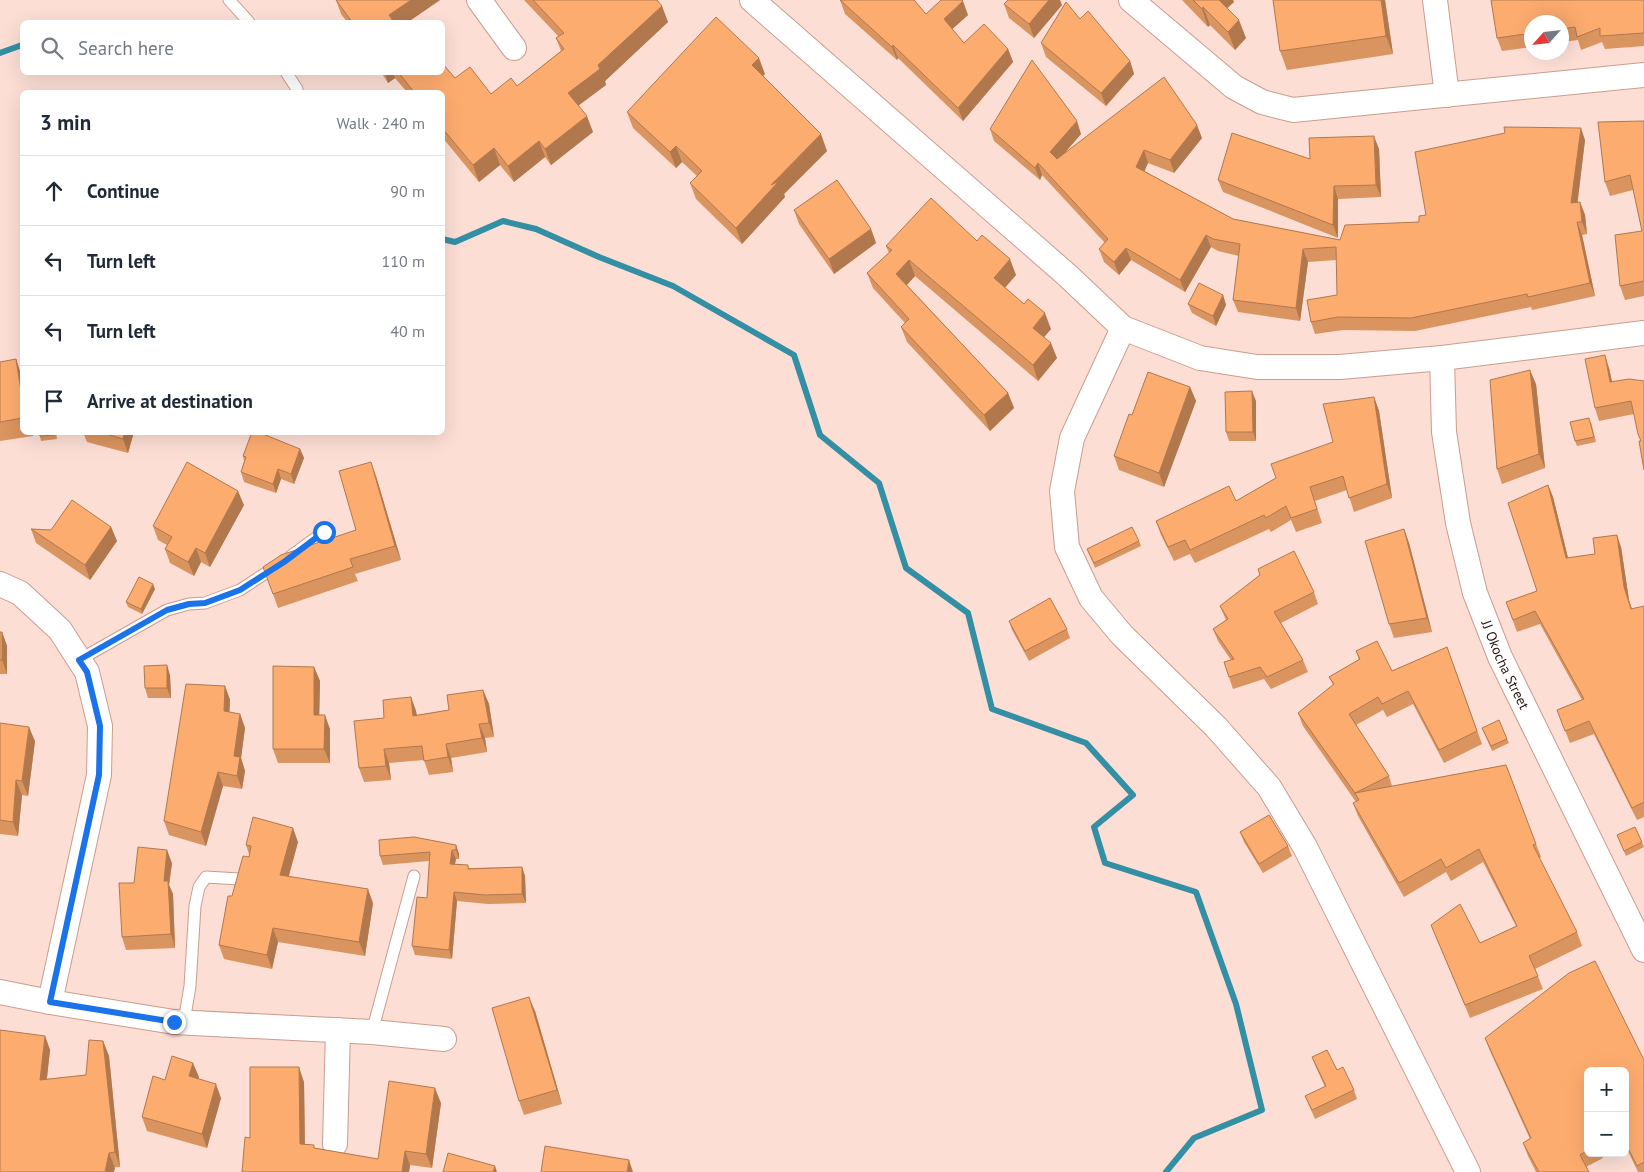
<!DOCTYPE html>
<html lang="en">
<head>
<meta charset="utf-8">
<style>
	body { margin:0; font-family:"PT Sans",sans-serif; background:#f2f2f3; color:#1f2937 }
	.controls { position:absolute; right:15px; bottom:15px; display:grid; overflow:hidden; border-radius:8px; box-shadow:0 5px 20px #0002 }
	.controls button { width:45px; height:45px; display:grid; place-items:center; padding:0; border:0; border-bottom:1px solid #e0e1e3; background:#fff; color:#1f2937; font:25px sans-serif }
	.compass { position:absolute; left:1524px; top:15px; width:45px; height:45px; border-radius:50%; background:#fff; box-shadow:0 5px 20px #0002; rotate:243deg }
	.stop { position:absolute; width:15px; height:15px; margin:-11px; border:4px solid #1a73e8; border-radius:50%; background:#fff }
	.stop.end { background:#1a73e8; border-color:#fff; box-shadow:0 1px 5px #0008 }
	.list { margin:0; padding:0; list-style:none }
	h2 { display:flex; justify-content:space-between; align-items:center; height:65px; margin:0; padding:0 20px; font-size:21px }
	h2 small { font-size:16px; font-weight:400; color:#747a83 }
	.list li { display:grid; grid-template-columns:32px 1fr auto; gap:15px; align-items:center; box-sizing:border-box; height:70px; padding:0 20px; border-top:1px solid #e0e1e3 }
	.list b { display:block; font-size:19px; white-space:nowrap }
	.list em { font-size:16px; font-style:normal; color:#747a83 }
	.icon { flex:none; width:28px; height:28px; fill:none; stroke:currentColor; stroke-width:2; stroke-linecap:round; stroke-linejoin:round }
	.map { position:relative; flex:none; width:1644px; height:1172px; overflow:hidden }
	.search { position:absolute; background:#fff; box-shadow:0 5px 20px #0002; left:20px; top:20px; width:425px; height:55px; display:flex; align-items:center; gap:12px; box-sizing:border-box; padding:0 18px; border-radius:8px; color:#747a83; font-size:19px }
	.panel { position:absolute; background:#fff; box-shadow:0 5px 20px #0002; left:20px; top:90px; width:425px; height:345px; border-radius:8px }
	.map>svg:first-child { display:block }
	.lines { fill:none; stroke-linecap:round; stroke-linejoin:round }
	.stream { stroke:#328fa4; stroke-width:6 }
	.service-casing { stroke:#cb9c8e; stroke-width:13 }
	.minor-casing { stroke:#cb9c8e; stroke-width:26 }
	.service { stroke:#fff; stroke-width:11 }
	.minor { stroke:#fff; stroke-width:24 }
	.wall { fill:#da945f }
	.shaded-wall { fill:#b1784e }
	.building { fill:#fdac6f; stroke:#b1784e }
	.route { stroke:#1a73e8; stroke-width:6 }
	.labels { text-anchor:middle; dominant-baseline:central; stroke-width:4; stroke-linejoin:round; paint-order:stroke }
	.street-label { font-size:14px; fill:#281712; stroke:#fbf0ed }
</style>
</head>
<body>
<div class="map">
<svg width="1644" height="1172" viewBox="0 0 1644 1172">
	<rect width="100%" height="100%" fill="#fcded5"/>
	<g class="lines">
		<!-- stream -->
		<path class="stream" d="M0,53l22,-8
			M442,239l13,3 48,-21 33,8 63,28 74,29 121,69 26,80 59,48 27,85 62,45 24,96 94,34 47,52 -39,32 11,36 91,29 40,112 26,106 -68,28 -28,34"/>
		<!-- service casing -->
		<g class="service-casing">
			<path id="service" d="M229,0l20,22
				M286,72l11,17
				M291,556l33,-24
				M79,660l88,-50 22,-6 16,-1 35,-13 38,-25
				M184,1022l6,-36 5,-80 4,-19 7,-10 33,2
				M372,1032l42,-156"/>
		</g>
		<!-- minor casing -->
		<g class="minor-casing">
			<g id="minor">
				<path d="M479,0l35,48"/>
				<path d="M752,0l315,275 56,53 77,30 57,9h83l102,-9 202,-25"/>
				<path d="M1131,0l103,87 28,15 31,8 351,-35"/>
				<path d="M1435,0l12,95"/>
				<path d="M1123,328l-51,110 -10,53 5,56 24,51 31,37 94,92 53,60 36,60 163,325"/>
				<path id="s1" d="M1442,358l2,74 14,91 17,70 25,64 144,293"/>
				<path d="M0,584l20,9 40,37 27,42 13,54 -1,49 -49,227"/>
				<path d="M0,992l50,10 124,20 198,10 72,7"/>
				<path d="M335,1144l3,-114"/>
			</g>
		</g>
		<!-- service -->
		<use href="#service" class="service"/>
		<!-- minor -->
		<use href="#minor" class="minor"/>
	</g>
	<!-- wall -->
	<path class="wall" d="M336,0h104l-32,22h-61l-6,-8z
		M524,0h133l11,22 -63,59 1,4 -28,20 15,27 -42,33 -6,-8 -31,25 -14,-17 -21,17 -37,-45v-45h-35l-12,-14 -7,5 -7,-11h61l49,22 26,-8 44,-35 -5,-13 3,-1z
		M840,0l86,14 42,1 -16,14 12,14 44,6 5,13 -50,59 -65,-63 -1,2 -52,-46z
		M1182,0h51l1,2 -7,6 19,30 -11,12 -25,-25 -2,2z
		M1385,0l8,54 -106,16 -7,-19z
		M1491,0h153v46l-39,3 -3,-7 -21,8 -3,-10 -16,2v-20h-30v25l-30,4 -5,-13z
		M1004,4l58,1 -28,33 -25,-20z
		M1080,19l50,42 4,13 -28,32 -60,-49 -5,-14z
		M765,74l-2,2 64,75 -43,43 1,3 -43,47 -46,-45 -6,-16 7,-7 -15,-14 -6,6 -43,-40 -6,-16z
		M1644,121v175l-19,4 -5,-14 22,-55 -9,-41 -23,6 -5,-14z
		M990,129l91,5 -18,21 139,-17 -28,35 -26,-10 -4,8 89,48 107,21 79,-18 7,-7 159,-75 -8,63 3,-1 5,13 2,19 -5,1 13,61 -63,14 -1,-3 -116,24 -72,-1 -28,4 -4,-12 26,-27v-35l-29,2 -8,59 -62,-9 -5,-12 6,-44 -21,-5 -7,-4 -26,45 -54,-32 -12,15 -15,-13 -5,-13 6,-6 -63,-68 -2,5 -46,-39z
		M1379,149l2,48 -43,2v39l-115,-46 -5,-12 92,-21z
		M794,210l77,19 5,14 -42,31 -35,-50z
		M977,241l39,34 -11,13 46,41 -7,8 13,21 -19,23 -123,-105 -8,9 101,108 6,15 -24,23 -83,-89 -6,-15 4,-4 -32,-35 -6,-15 22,-20 -3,-7z
		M1223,295l3,10 -10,21 -24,-13 -4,-9z
		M16,359l6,20v53h10l1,4 -33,5v-79z
		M1609,368l3,14 17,-3 5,35 -35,7 -4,-13z
		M1536,384l9,84 -43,16 -5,-15z
		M1190,387l6,14 -32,86 -45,-17 -5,-14z
		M1374,397l5,14 13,87 -38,14 -7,-22 -32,11 7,22 -26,9 -5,-12 -20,12 -2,-3 -74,34 -5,-9 -16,7 -13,-26 -5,-14 80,-20 40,-23 57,-36z
		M1256,401v40h-27l-3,-9z
		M1591,422l5,20 -19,4 -2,-5z
		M39,432h17l1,7 -16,2z
		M83,432h51l-6,21 -41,-11z
		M300,449l4,9 -10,26 -13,-5 -5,14 -32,-11 -3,-10 3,-11 -1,-5z
		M376,476l25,84 -46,14 3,7 -80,27 -5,-14 83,-64z
		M1548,485l5,12 15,61 27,-4 26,-7 8,53 3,9 12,-3v211l-7,3 -43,-86 -24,9 -13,-33 25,-10 -42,-76 -23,8 -11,-30 31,-11z
		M244,505l-34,62 -9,-5 -7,14 -24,-13 -5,-14 2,-4 -9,-5 -5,-14z
		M111,527l6,14 -27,39 -54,-37 -5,-14 20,1z
		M1404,529l5,14 23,89 -38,6 -5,-14z
		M1139,541l2,5 -46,22 -8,-19z
		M1258,569l56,23 4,12 -37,19 22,37 5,12 -37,17 -7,-10 -31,10 -9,-27 7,-2 -13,-19 -5,-12 13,-9 -6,-14 40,-31z
		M155,589l-13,25 -14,-7 -2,-5z
		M1009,621l58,8 3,9 -41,23 -17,-31z
		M0,632h2l5,14v28h-7z
		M1447,647l35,97 -38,19 -31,-59 -26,13 -4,-7 -27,15 33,51 3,10 114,-21 35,92 -2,1 38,74 5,14 -47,23 8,20 -73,29 -39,-93 49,18 36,-17 -33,-64 -32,19 -5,-9 -42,25 -46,-81 -5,-13 3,-1 -53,-76 -5,-13 35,-28 -4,-8 30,-17 -3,-9 36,20z
		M314,667l6,14 -1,34 11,14v34h-52l-5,-14z
		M170,675l1,23h-23l-3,-10z
		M225,686l5,14 -1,12 11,2 5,14 -4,30 4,13 -3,18 -19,-3 -17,60 -37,-11 -5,-14z
		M483,690l6,14 5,33 -9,1 2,14 -36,6 2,14 -24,3 -5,-15 -35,3 2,17 -27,2 -5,-14 25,-50 27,-21 5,14 1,4 32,-5z
		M0,723l35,18 -7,55 -6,-1 -4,41 -18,-2z
		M1482,728l25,11 2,4 -17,8z
		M1240,832l48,14 4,10 -29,17 -19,-31z
		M1617,835l25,7 2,5 -18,9z
		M298,842l-9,34 84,27 -8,53 -87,-14 -6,27 -48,-10 -5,-14 13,-49 17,-39v-3l-3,-9z
		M456,845l3,9v5h-3l-1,5 13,1 1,3 53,-1 3,9 1,27 -38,1 -31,-3 -5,58 -37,-4 -3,-9 15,-48 2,-37 -46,4 -3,-9z
		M172,863l-3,22 4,9 2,54 -49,2 -4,-13 12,-54z
		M535,1011l27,93 -38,11 -5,-14z
		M45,1036l5,14 -3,29 39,-4 17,-34 6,15 11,111 -120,5z
		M1485,1038l159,22v112h-6l-13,-27v-74h-37v82h13l2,5 -17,9 3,5h-53l-8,-16 -5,-13 7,-4 -40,-88z
		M1312,1057l25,13 17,20 3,9 -42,20 -10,-23 20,-9 -10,-22z
		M199,1077l-1,2 23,19 -14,50 -60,-17 -5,-14 23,-37z
		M304,1082l1,62 10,4 63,11 63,-56 -9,65 -22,-3 -1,7h-167l8,-34z"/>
	<!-- shaded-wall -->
	<path class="shaded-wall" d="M411,0h29l-32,22h-16l-3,-7z
		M1049,0h11l2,5 -28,33 -5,-14z
		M1216,0h17l1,2 -13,12z
		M1381,0h4l8,54 -7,-18z
		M963,1l5,14 -20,18 -4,-14z
		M662,6l6,16 -63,59 1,4 -32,24 -6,-16z
		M1203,7l7,18 -2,2 -6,-18z
		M1239,20l7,18 -11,12 -7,-18z
		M893,45l5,13 -1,2 -5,-13z
		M1008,49l5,13 -50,59 -5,-13z
		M759,58l6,16 -7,7 -6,-16z
		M1130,61l4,13 -28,32 -5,-13z
		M385,72h8l2,6 -7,5z
		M587,116l6,16 -42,33 -6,-16z
		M1077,121l4,13 -26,30 -5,-12z
		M1197,125l5,13 -28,35 -4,-13z
		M1581,128l4,12 -9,76 -5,-13z
		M821,134l6,17 -43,43 1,3 -43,47 -6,-16 35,-43z
		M1374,136l5,13 2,48 -5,-12z
		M539,141l6,16 -31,25 -6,-16z
		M676,146l6,16 -6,6 -6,-16z
		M494,148l6,17 -21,17 -6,-17z
		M1144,150l4,13 -7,16 -5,-12z
		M1038,163l4,12 -2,5 -5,-12z
		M1334,186l4,13v39l-5,-13z
		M1580,202l5,13 2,19 -5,-12z
		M1577,222l5,13 13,61 -5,-13z
		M871,229l5,14 -42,31 -5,-15z
		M1206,235l5,12 -26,45 -5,-12z
		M1126,248l5,12 -12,15 -5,-13z
		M1303,249l5,13 -8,59 -4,-13z
		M1010,259l6,16 -17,19 -5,-16z
		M909,260l6,16 -13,14 -6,-16z
		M1223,295l3,10 -10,21 -3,-10z
		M1045,313l6,16 -12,14 -6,-15z
		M1051,343l6,15 -19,23 -5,-16z
		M1605,355l4,13 6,27 -5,-13z
		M16,359l6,18v20z
		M1530,370l6,14 9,84 -6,-14z
		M1190,387l6,14 -32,86 -5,-14z
		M1252,391l4,10v40l-3,-9z
		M1008,393l6,15 -24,23 -6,-16z
		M1374,397l5,14 13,87 -5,-14z
		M125,432h9l-6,21 -5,-14z
		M300,449l4,9 -10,26 -3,-10z
		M371,462l5,14 25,84 -6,-14z
		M278,469l3,10 -5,14 -3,-9z
		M1548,485l5,12 18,73 -5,-12z
		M238,491l6,14 -34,62 -5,-14z
		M111,527l6,14 -27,39 -5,-15z
		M1404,529l5,14 23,89 -5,-14z
		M1617,535l4,12 8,53 7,22 -12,-35z
		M196,548l5,14 -7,14 -6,-14z
		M153,584l2,5 -13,25 -1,-5z
		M2,632l5,14v28l-5,-14z
		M167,665l3,10 1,23 -4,-10z
		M314,667l6,14 -1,48 -5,-14z
		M225,686l5,14 -1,25 -5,-14z
		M483,690l6,14 5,33 -5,-14z
		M411,697l5,14 2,19 -5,-14z
		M240,714l5,14 -4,30 4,13 -3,18 -5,-13 -3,-20z
		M325,715l5,14v34l-6,-14z
		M479,724l6,14 2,14 -5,-14z
		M29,727l6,14 -7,55 -6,-15z
		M446,744l5,14 2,14 -5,-15z
		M384,749l5,14 2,17 -5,-14z
		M218,772l5,14 -17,60 -5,-14z
		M16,780l6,15 -4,41 -5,-14z
		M293,828l5,14 -13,47 -5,-14z
		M456,845l3,9v5l-3,-9z
		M167,850l5,13 -3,22 4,9 2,54 -4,-14 -7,-53z
		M452,850l4,9 -3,14 -3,-9z
		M522,867l3,9 1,27 -4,-9z
		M368,889l5,14 -8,53 -6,-14z
		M454,892l3,9 -5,58 -3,-9z
		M273,928l5,14 -6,27 -5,-14z
		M529,997l6,14 27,93 -5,-14z
		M45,1036l5,14 -5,44 -5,-14z
		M103,1041l6,15 11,111 -5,-15z
		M193,1063l6,14 -4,14 -6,-15z
		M299,1067l5,15 1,76 -5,-14z
		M216,1084l5,14 -14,50 -5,-14z
		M435,1088l6,15 -9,65 -6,-14z
		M405,1151l5,14 -1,7h-7z
		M109,1153l6,15 -1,4h-9z
		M629,1160l4,12h-6z
		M495,1166l2,6h-4z"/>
	<!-- building -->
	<path class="building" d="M336,0h75l-22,15 5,7h-42z
		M533,0h124l5,6 -64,59 2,4 -32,24 19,23 -42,33 -6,-8 -31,25 -14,-18 -21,17 -31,-37v-36h-28l-16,-20h44v-9l13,15 15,-11 21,27 20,-16 6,8 47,-37 -8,-11 8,-5z
		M840,0h74l12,14 15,-14h21l1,1 -19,18 20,24 20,-19 24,25 -50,59 -65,-63 -1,2z
		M1008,0h41l-20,24 -25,-20z
		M1193,0h26l20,20 -11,12 -25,-25 -1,2z
		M1273,0h108l5,36 -106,15z
		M1491,0h153v33l-44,3v-8l-23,9 -2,-10 -13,2v-7h-30v11l-35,5z
		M1066,2l14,17 8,-8 42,50 -29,32 -60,-50z
		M716,17l43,41 -7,7 69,69 -50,51 8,-4 -43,47 -46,-45 12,-12 -26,-25 -6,6 -43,-40z
		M1032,60l45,61 -27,31 7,7 107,-82 33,48 -27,35 -26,-10 -8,17 97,52 107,21 5,-15 74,-3v-6l7,-1 -11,-63 90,-19 -1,-6 77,1 -10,75 9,-1 2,20h-5l13,61 -62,14 -1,-3 -116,24 -73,-1 -27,5 -4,-22 30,-5 -1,-48 -33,2 -7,59 -63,-8 7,-56 -27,-5 -7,-4 -26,45 -54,-32 -12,14 -15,-13 9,-10 -70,-76 -3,5 -45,-39z
		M1644,121v160l-24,5 -5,-51 27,-4 -12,-56 -25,7 -7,-60z
		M1232,133l78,26 -1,-21 65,-2 2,49 -42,1 -1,39 -115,-45z
		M837,180l34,49 -42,30 -35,-49z
		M931,198l46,43 5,-6 28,24 -16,19 30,26 4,-5 17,14 -12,15 18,15 -18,22 -124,-105 -13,14 112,119 -24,22 -83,-88 8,-8 -42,-46 25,-23 -6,-4z
		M1199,283l24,12 -10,21 -25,-12z
		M1605,355l5,27 19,-3 15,2v89l-5,-29h2l-3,-7 -7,-33 -36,7 -10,-49z
		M16,359l6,38v21l-22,4v-60z
		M1530,370l9,84 -42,15 -7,-89z
		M1148,372l42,15 -31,86 -45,-17 15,-42 3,1z
		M1252,391l1,41h-27l-1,-40z
		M1374,397l13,87 -38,14 -6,-22 -33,11 7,22 -26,9 -5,-12 -20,12 -2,-3 -74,35 -5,-10 -17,7 -12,-26 73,-35 7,15 40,-23 -5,-14 62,-22 -10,-38z
		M1589,418l5,19 -19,4 -5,-19z
		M39,432h16v3l-15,1z
		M100,432h25l-2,7z
		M252,432h6l42,17 -9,25 -13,-5 -5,15 -32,-12 5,-15 -3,-1z
		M187,462l51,29 -33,62 -9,-5 -8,14 -23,-13 7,-12 -19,-11z
		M371,462l24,84 -45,13 3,8 -80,27 -10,-27 18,-12 75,-25 -17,-59z
		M1548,485l18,73 29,-4 -2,-16 24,-3 7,52 7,22 13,-3v196l-12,6 -43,-87 -24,10 -8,-21 27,-11 -49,-88 -22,9 -7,-18 31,-11 -29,-88z
		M72,500l39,27 -26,38 -54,-36 20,1z
		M1132,527l7,14 -45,22 -7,-14z
		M1404,529l23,89 -38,6 -24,-83z
		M1294,551l20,41 -40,20 29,48 -36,17 -7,-10 -31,10 -5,-15 10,-3 -21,-30 15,-10 -8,-13 40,-31 -2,-6z
		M139,577l14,7 -12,25 -15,-7z
		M1050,598l17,31 -42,22 -16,-30z
		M0,632h2v28h-2z
		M1377,641l15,30 55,-24 30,84 -38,19 -31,-59 -26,13 -4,-7 -29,17 40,62 -34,17 -57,-80 36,-29 -5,-7 31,-18 -4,-8z
		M167,665v23h-22l-1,-22z
		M273,666l41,1v48h11l-1,34h-51z
		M186,684l39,2 -1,25 16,3 -6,42 6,1 -3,19 -19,-4 -17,60 -37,-11z
		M483,690l6,33 -10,1 3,14 -36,6 2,13 -24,4 -2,-15 -38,3 2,17 -27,2 -5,-47 30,-3 -1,-18 28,-3 2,19 36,-6 -2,-15z
		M1499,720l8,19 -16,7 -9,-18z
		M0,723l29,4 -7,54 -6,-1 -3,42 -13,-2z
		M1506,765l30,79 -3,1 44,87 -48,24 9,20 -73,29 -34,-80 29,-21 20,39 37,-17 -38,-77 -33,19 -5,-9 -42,24 -46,-80 6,-3 -4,-7z
		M1269,815l19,31 -29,18 -19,-32z
		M253,817l40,11 -13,47 88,14 -9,53 -86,-14 -6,27 -48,-10 9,-49h4l11,-40 6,1 2,-11 -5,-1z
		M1635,827l7,15 -18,9 -7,-16z
		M414,837l42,8v5h-4l-2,14 18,1v4l54,-2v27l-37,1 -31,-3 -5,58 -37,-4 5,-49 10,1 3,-46 -50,4 -1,-16z
		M138,847l29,3 -3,31h4l3,53 -49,3 -3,-54h15z
		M1595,961l49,99v102l-7,4 -12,-24v-71h-37v79l-8,5 9,17h-50l-16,-29 8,-5 -46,-100 84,-65z
		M529,997l28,93 -38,11 -27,-93z
		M0,1030l45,6 -5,44 46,-5 3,-35 14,1 12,111 -6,1 -4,19h-105z
		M1327,1050l10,20 6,-3 11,23 -42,20 -7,-14 21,-10 -14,-29z
		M172,1056l21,7 -4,13 27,8 -14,50 -60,-17 11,-41 12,4z
		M250,1067h49l1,77 14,1v3l64,11 11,-78 46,7 -9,66 -21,-3 -3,21h-160l3,-35 5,1z
		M545,1146l84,14 -2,12h-86z
		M448,1153l47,13 -2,6h-50z"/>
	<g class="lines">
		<!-- route -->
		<path class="route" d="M174,1022l-124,-20 49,-227 1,-49 -13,-54 -8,-12 88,-50 22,-6 16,-1 35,-13 44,-28 40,-30"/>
	</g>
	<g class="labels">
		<!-- street labels -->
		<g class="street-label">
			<text stroke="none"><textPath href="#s1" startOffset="316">JJ Okocha Street</textPath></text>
		</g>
	</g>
</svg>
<div class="controls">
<button>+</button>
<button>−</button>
</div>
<svg class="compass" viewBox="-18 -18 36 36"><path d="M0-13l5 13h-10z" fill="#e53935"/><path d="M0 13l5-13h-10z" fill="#747a83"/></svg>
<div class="stop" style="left:324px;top:532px"></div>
<div class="stop end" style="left:174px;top:1022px"></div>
<div class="search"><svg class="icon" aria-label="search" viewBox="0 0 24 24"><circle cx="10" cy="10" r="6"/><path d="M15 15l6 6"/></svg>Search here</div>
<section class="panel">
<h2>3 min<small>Walk · 240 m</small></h2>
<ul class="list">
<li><svg class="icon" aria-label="ahead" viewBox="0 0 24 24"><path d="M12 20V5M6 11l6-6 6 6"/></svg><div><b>Continue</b></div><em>90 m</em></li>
<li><svg class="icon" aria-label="left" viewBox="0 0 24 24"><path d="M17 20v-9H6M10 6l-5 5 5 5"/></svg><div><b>Turn left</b></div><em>110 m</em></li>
<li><svg class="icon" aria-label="left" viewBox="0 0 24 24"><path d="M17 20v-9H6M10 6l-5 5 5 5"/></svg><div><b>Turn left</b></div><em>40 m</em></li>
<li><svg class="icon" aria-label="arrive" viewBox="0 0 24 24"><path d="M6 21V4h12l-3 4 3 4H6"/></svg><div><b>Arrive at destination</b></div></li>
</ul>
</section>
</div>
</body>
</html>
